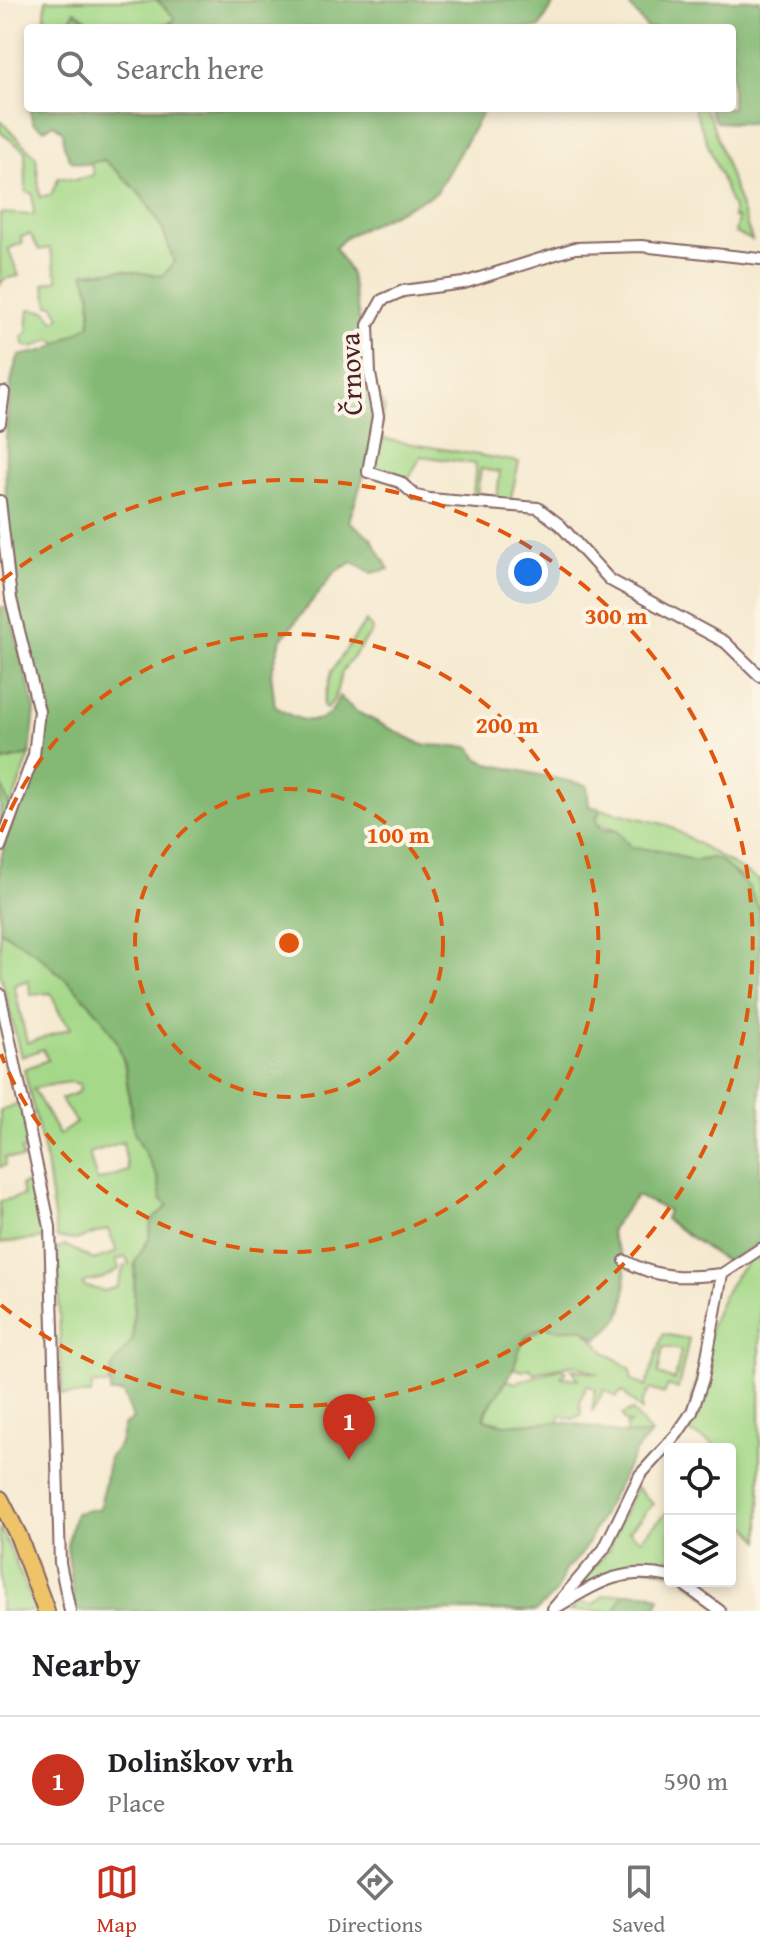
<!DOCTYPE html>
<html lang="en">
<head>
<meta charset="utf-8">
<style>
	body { margin:0; font-family:"Gentium Book Plus",serif; background:#f6f6f6; color:#202124 }
	.controls { position:absolute; right:24px; bottom:24px; display:grid; overflow:hidden; border-radius:8px; box-shadow:0 4px 12px #0003 }
	.controls button { width:72px; height:72px; display:grid; place-items:center; padding:0; border:0; border-bottom:2px solid #e0e0e0; background:#fff; color:#202124; font:40px sans-serif }
	.you { position:absolute; left:528px; top:572px; width:28px; height:28px; margin:-20px; border:6px solid #fff; border-radius:50%; background:#1a73e8; box-shadow:0 0 0 12px #1a73e833 }
	.badge { display:grid; place-items:center; width:52px; height:52px; border-radius:50%; background:#c8321e; color:#fff; font-size:26px; font-weight:700 }
	.pin { position:absolute; translate:-50% -66px; filter:drop-shadow(0 2px 4px #0008) }
	.pin::after { content:''; position:absolute; top:42px; width:28px; height:24px; background:inherit; clip-path:polygon(0 0,100% 0,50% 100%) }
	.list { margin:0; padding:0; list-style:none }
	h2 { display:flex; justify-content:space-between; align-items:center; height:104px; margin:0; padding:0 32px; font-size:34px }
	h2 small { font-size:26px; font-weight:400; color:#757577 }
	.list li { display:grid; grid-template-columns:52px 1fr auto; gap:24px; align-items:center; box-sizing:border-box; height:128px; padding:0 32px; border-top:2px solid #e0e0e0 }
	.list b { display:block; font-size:30px; white-space:nowrap }
	.list p { margin:0; font-size:26px; white-space:nowrap; color:#757577 }
	.list em { font-size:26px; font-style:normal; color:#757577 }
	.icon { flex:none; width:44px; height:44px; fill:none; stroke:currentColor; stroke-width:2; stroke-linecap:round; stroke-linejoin:round }
	.map { position:relative; flex:none; width:760px; height:1611px; overflow:hidden }
	.search { position:absolute; background:#fff; box-shadow:0 4px 12px #0003; left:24px; right:24px; top:24px; height:88px; display:flex; align-items:center; gap:20px; box-sizing:border-box; padding:0 28px; border-radius:8px; color:#757577; font-size:30px }
	.sheet { height:232px; background:#fff }
	nav { display:flex; justify-content:space-around; align-items:center; box-sizing:border-box; height:112px; border-top:2px solid #e0e0e0; background:#fff; font-size:22px; color:#757577 }
	nav a { display:grid; justify-items:center; gap:4px }
	nav .on { color:#c8321e }
	.map>svg:first-child { display:block }
	.green { fill:#a5d989; stroke:#787c5a; stroke-width:2; fill-rule:evenodd }
	.forest { fill:#84b975; stroke:#676c50; stroke-width:2 }
	.lines { fill:none; stroke-linecap:round; stroke-linejoin:round }
	.street-casing { stroke:#866664; stroke-width:14 }
	.primary-casing { stroke:#866664; stroke-width:20 }
	.street { stroke:#fff; stroke-width:10 }
	.primary { stroke:#efc469; stroke-width:16 }
	.ring { fill:none; stroke:#e0560e; stroke-width:4; stroke-dasharray:14 10 }
	.labels { text-anchor:middle; dominant-baseline:central; stroke-width:8; stroke-linejoin:round; paint-order:stroke }
	.street-label { font-size:28px; fill:#4a1f2b; stroke:#fcf5e5 }
	.centre { fill:#e0560e; stroke:#fcf5e5; stroke-width:4 }
	.ring-label { font-size:24px; text-anchor:middle; font-weight:bold; fill:#e0560e; stroke:#fcf5e5; stroke-width:8; stroke-linejoin:round; paint-order:stroke }
</style>
</head>
<body>
<div class="map">
<svg width="760" height="1611" viewBox="0 0 760 1611">
	<rect width="100%" height="100%" fill="#fcf5e5"/>
	<filter id="ink" filterUnits="userSpaceOnUse"><feTurbulence type="fractalNoise" baseFrequency=".0125" numOctaves="2"/><feDisplacementMap in="SourceGraphic" scale="16" xChannelSelector="R" yChannelSelector="G"/><feConvolveMatrix kernelMatrix="1 2 1 2 8 2 1 2 1" color-interpolation-filters="sRGB"/></filter>
	<filter id="wash" filterUnits="userSpaceOnUse"><feTurbulence type="fractalNoise" baseFrequency=".006" numOctaves="4" result="noise"/><feDisplacementMap in="SourceGraphic" scale="32" xChannelSelector="R" yChannelSelector="G"/><feGaussianBlur stdDeviation="1.8" result="paint"/><feColorMatrix in="noise" values="0 0 0 0 0 0 0 0 0 0 0 0 0 0 0 0 0 1.4 0 .05"/><feComposite in="paint" operator="in"/></filter>
	<g filter="url(#wash)">
		<rect width="100%" height="100%" fill="#f5e9cf"/>
		<!-- green -->
		<path class="green" d="M46,0h111l19,18c-9,11 -60,14 -74,10 -9,-2 -19,-12 -27,-17l-10,17h-21z
			M694,108h10l7,12 41,120 -17,-7 3,-15 -5,-1v-8z
			M0,120l36,37 4,40 11,-2 8,-18 16,3 19,-5 -4,-14 14,-1c36,29 58,57 70,103l-11,13 -41,-6 -27,4 -5,10 1,41 -34,19 -5,-5 -19,8 -8,-1 -3,-8 5,-6 2,-23 18,2 7,10 6,-4 -6,-12h-5l-5,-21 14,-4 -8,-32 -11,2 -9,-16 -9,3 1,6 -14,6 11,27 -15,3 -4,6v-72l34,2 -2,-22 -6,-1 -1,-41 -25,-19z
			M378,438l141,24 -9,40 -37,-8 3,-30 -55,-8 -13,24 -28,-6 -10,-8zM481,469l19,3 -3,24 -20,-3z
			M366,621l7,9 -31,42 -8,28 -8,9 -3,-4 8,-33z
			M30,755l-20,53 -10,-27v-19z
			M601,809l66,16 93,56v30l-20,-35 -27,-18 -19,3 -33,-11 -29,-2 -21,-20 -13,-3 -2,-6z
			M0,930c11,9 25,14 36,23 30,25 66,55 82,91 11,26 8,52 15,79 5,21 17,36 25,56 4,11 1,18 10,27l-16,15 -3,17 -14,24 -2,77 -21,29 -3,17 -17,-1 -1,11h-29l-5,-146 8,-4 29,15 23,-8 -9,-23 -32,11 -19,-2 -11,-76 -22,-93 24,-9 -5,-11 -22,8 -21,-85zM28,980l3,15 20,-2 9,21 11,14 -44,15 -13,-58zM69,1082l11,2 -1,8 -18,7 15,24 -17,12 -26,-47zM123,1142l5,29 -31,10 -8,-28zM126,1257l3,7 -5,3 -7,20 -13,4 -21,-5v-4l18,-3 18,-10 -3,-9z
			M21,1102l12,45 -12,3 2,9 -18,-2 1,8 -6,2v-56z
			M36,1181l4,1 6,56 -46,5v-42l23,-5 -2,-11z
			M758,1255l2,7v278l-30,-33v-58h-18l1,-5 -28,-14c13,-51 25,-147 73,-175z
			M546,1326l12,4 25,-2 22,24 26,17v10l15,8 17,-53 26,5 -11,50 -10,-4 -4,9 -14,-5 -8,13v9l-20,-20 -6,6 -12,-7 -12,22 3,-22 -8,-5 -7,17 1,13 -8,4 -13,-4 -1,7 -48,3 -28,-6 22,-40 10,4 46,-15 5,3 -5,6 18,2 -7,-10 27,5 -26,-10 -40,9 -3,-5 -7,3 -10,-3 6,-24zM663,1347l18,3 -6,30 -17,-6z
			M632,1410l19,24 -24,3 -1,-12 4,-2 -5,-1 -3,-7z
			M636,1487l17,17 -24,27 11,9 30,-31v64c-37,-14 -68,3 -100,22l38,-44z
			M0,1529l4,6 32,76h-36z
			M687,1581h13l33,30h-8z
			M624,1593l-9,18h-47l14,-8 12,2 9,-9z"/>
		<!-- forest -->
		<path class="forest" d="M157,0h399l-17,28h-401l33,-4 4,-6z
			M625,0h135v124l-44,-2 -7,-14h23v-80h-85z
			M75,11l24,17h-34z
			M29,108h456l-49,85 -89,43 -12,12 15,24 20,102 15,35 -36,112 22,17 18,31 -17,4 -19,-11 -17,9 -55,69 -10,33 4,33c24,17 53,25 64,-10l16,15 68,34 48,2 6,11 12,6 98,21 2,21 12,3 -5,10 4,10 17,2 15,17 29,2 33,11 19,-3 8,3 27,25 12,25v333l-34,18 -61,-43 3,-9 -32,-14 -25,33c0,12 4,13 9,23 8,13 7,50 0,64 -5,9 -15,17 -23,23l-14,-11 -25,2 -12,-4c-28,9 -24,21 -33,43 -7,17 -23,31 -30,49 23,12 50,3 75,4 33,1 58,16 93,12l-15,17 -55,104 -16,15 -9,23 -20,18h-461l-8,-65 8,-33 25,-5 9,-50 11,-15 4,-18 9,-6 -10,-26h-13l2,-25 21,-29 2,-77 14,-24 2,-17 17,-15 -7,-7 -3,-21 -24,-46 -9,-67 -8,-23 -17,-27 -26,-28 -38,-34 -36,-23c0,-21 0,-46 0,-67 10,-53 47,-97 41,-152 -4,-41 -18,-79 -27,-120 -10,-46 -14,-198 5,-235l28,-6 43,-25 1,-31 -7,-21 38,-3 41,6 11,-13c-11,-46 -34,-74 -70,-103l-19,4 -14,-3 -7,-15 -1,-14 -9,-8 -10,5 -11,-6z
			M1,607l8,2 26,101 -5,45 -30,6z
			M0,781l10,27 -10,24z
			M624,1593h26l10,5 -5,13h-40z"/>
	</g>
	<g filter="url(#ink)">
		<g class="lines">
			<!-- street casing -->
			<g class="street-casing">
				<path id="street" d="M760,259l-119,-13 -66,2 -111,35 -61,8 -21,9 -14,25 2,49 8,42 -10,56 32,10 16,14 14,3 108,9 22,17 50,55 115,62 35,34
					M0,423l4,-31
					M0,501l11,98 28,112 -5,44 -34,92
					M0,994l50,233 10,336 10,48
					M625,1261c33,18 61,17 97,13
					M679,1581l41,30
					M557,1607c41,-24 65,-41 113,-30
					M553,1609l51,-60 36,-74 37,-41 15,-22 11,-33 19,-105 38,-25"/>
			</g>
			<!-- primary casing -->
			<g class="primary-casing">
				<path id="primary" d="M0,1499l18,36 28,76"/>
			</g>
			<!-- street -->
			<use href="#street" class="street"/>
			<!-- primary -->
			<use href="#primary" class="primary"/>
		</g>
	</g>
	<!-- distance rings -->
	<g class="ring">
		<circle cx="289" cy="943" r="154"/>
		<path d="M1 832A309 309 0 1 1 1 1054"/>
		<path d="M1 581A463 463 0 1 1 1 1305"/>
	</g>
	<g class="labels">
		<!-- street labels -->
		<g class="street-label">
			<text transform="translate(350 374) rotate(-92)">Črnova</text>
		</g>
	</g>
	<circle cx="289" cy="943" r="12" class="centre"/>
	<g class="ring-label">
		<text x="616" y="624">300 m</text>
		<text x="507" y="733">200 m</text>
		<text x="398" y="843">100 m</text>
	</g>
</svg>
<div class="controls">
<button><svg class="icon" aria-label="locate" viewBox="0 0 24 24"><circle cx="12" cy="12" r="6"/><path d="M12 2v4M12 18v4M2 12h4M18 12h4"/></svg></button>
<button><svg class="icon" aria-label="layers" viewBox="0 0 24 24"><path d="M12 4l9 5-9 5-9-5zM3 14l9 5 9-5"/></svg></button>
</div>
<div class="you"></div>
<div class="pin badge" style="left:349px;top:1460px">1</div>
<div class="search"><svg class="icon" aria-label="search" viewBox="0 0 24 24"><circle cx="10" cy="10" r="6"/><path d="M15 15l6 6"/></svg>Search here</div>
</div>
<section class="sheet">
<h2>Nearby<small></small></h2>
<ul class="list">
<li><span class="badge">1</span><div><b>Dolinškov vrh</b><p>Place</p></div><em>590 m</em></li>
</ul>
</section>
<nav>
<a class="on"><svg class="icon" aria-label="map" viewBox="0 0 24 24"><path d="M3 6l6-2 6 2 6-2v14l-6 2-6-2-6 2zM9 4v14M15 6v14"/></svg>Map</a>
<a><svg class="icon" aria-label="directions" viewBox="0 0 24 24"><path d="M12 3l9 9-9 9-9-9zM9 14v-3h6M13 9l2 2-2 2"/></svg>Directions</a>
<a><svg class="icon" aria-label="saved" viewBox="0 0 24 24"><path d="M7 4h10v16l-5-4-5 4z"/></svg>Saved</a>
</nav>
</body>
</html>
